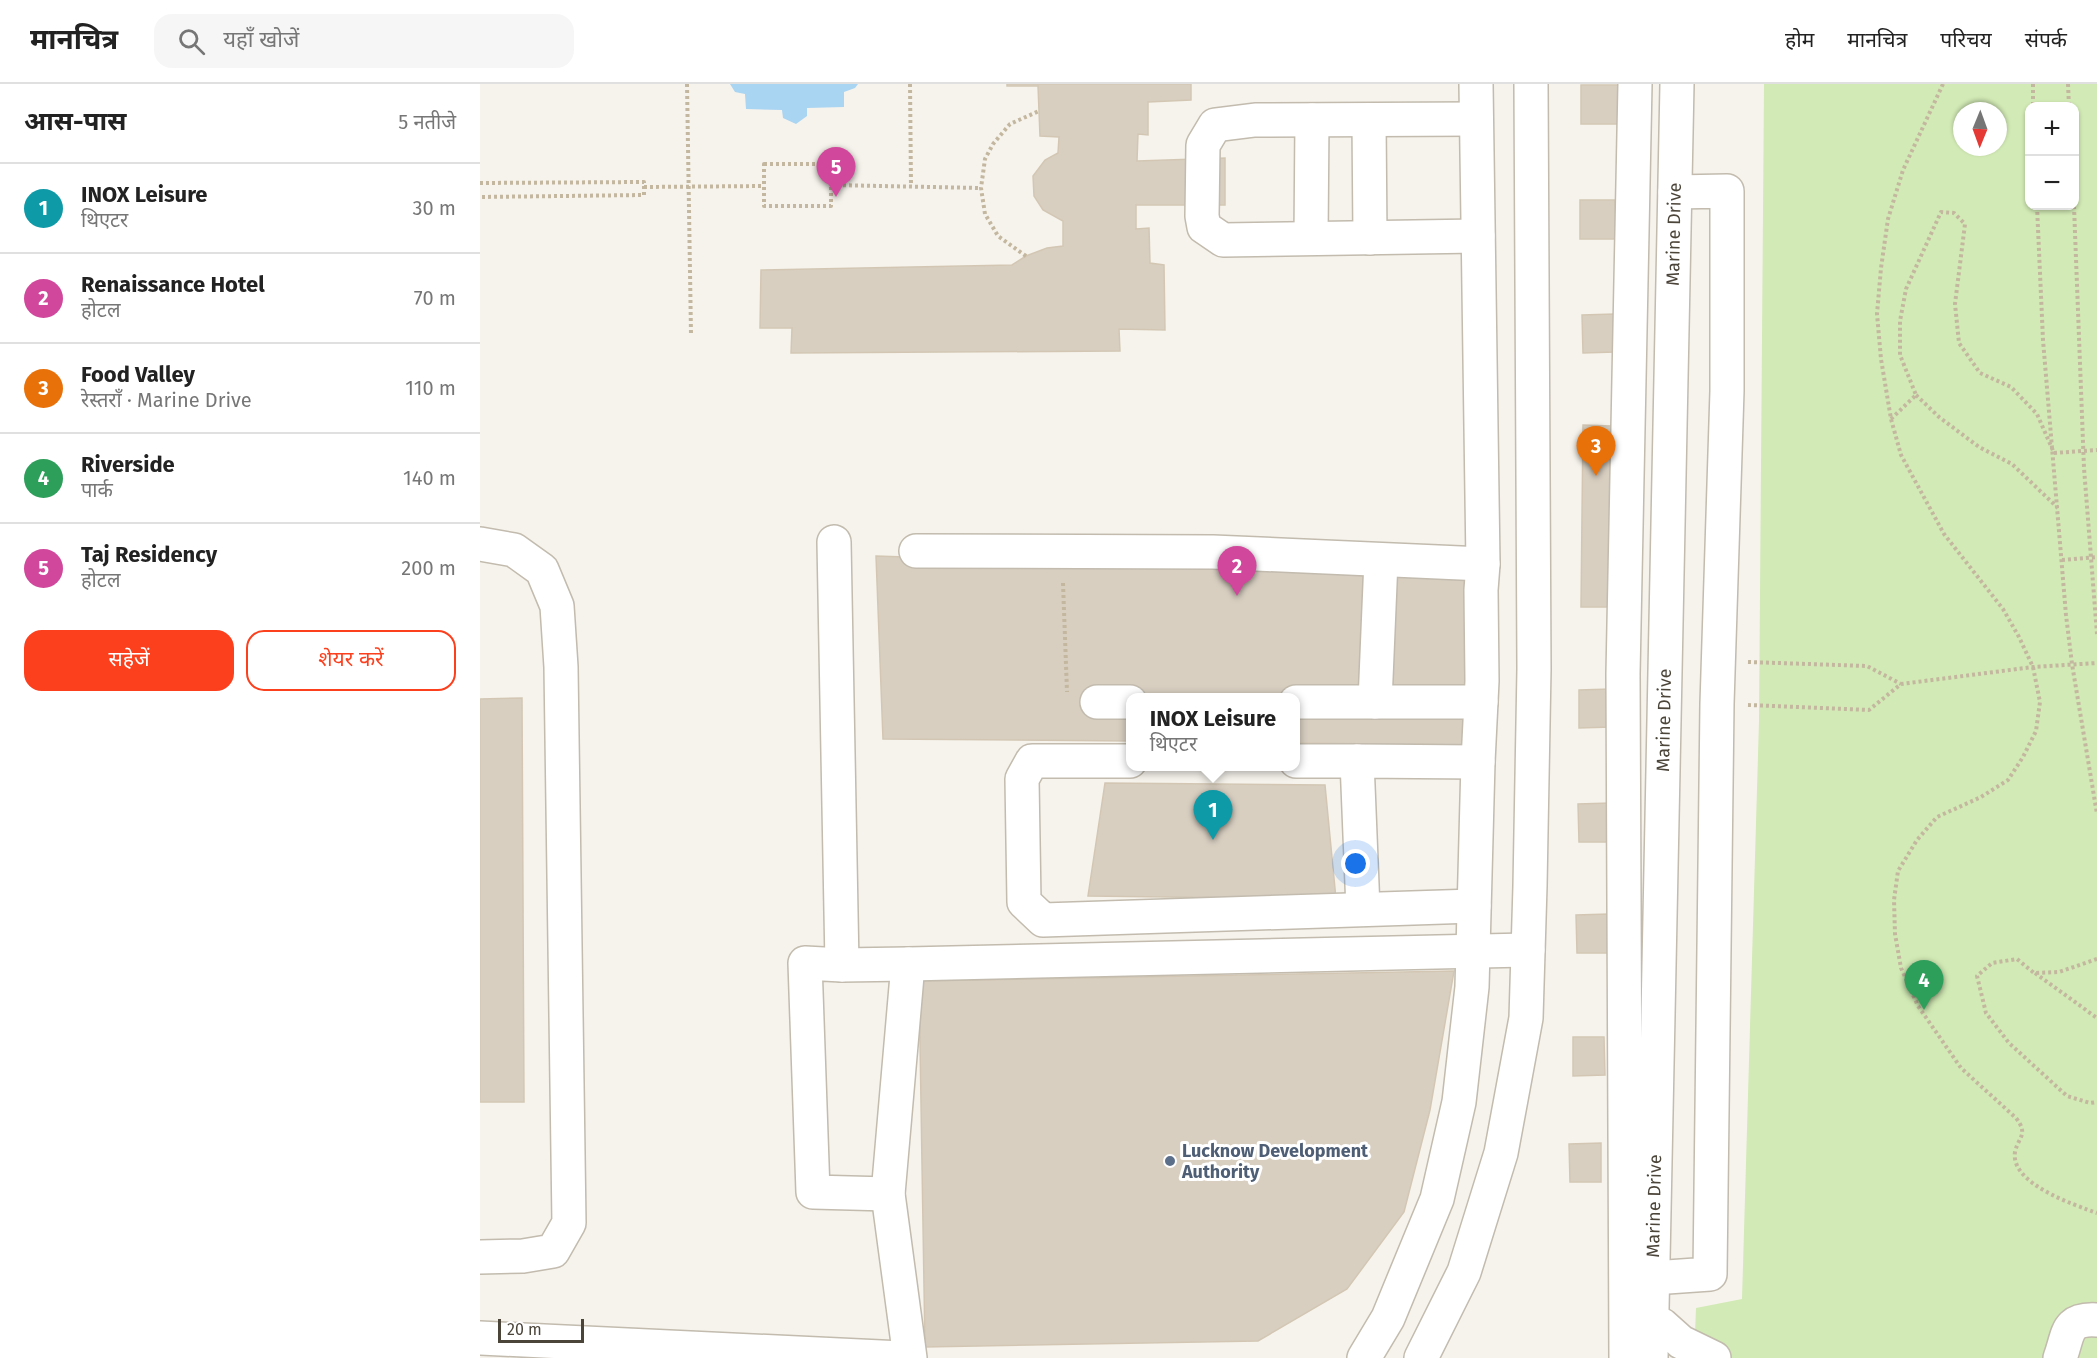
<!DOCTYPE html>
<html lang="hi">
<head>
<meta charset="utf-8">
<style>
	body { margin:0; font-family:"Fira Sans","Noto Sans Devanagari",sans-serif; background:#f6f6f6; color:#222 }
	.controls { position:absolute; right:18px; top:18px; display:grid; overflow:hidden; border-radius:12px; box-shadow:0 2px 4px #0004 }
	.controls button { width:54px; height:54px; display:grid; place-items:center; padding:0; border:0; border-bottom:2px solid #e0e0e0; background:#fff; color:#222; font:30px sans-serif }
	.compass { position:absolute; left:1473px; top:18px; width:54px; height:54px; border-radius:50%; background:#fff; box-shadow:0 2px 4px #0004; rotate:181deg }
	.scale { position:absolute; left:18px; bottom:15px; width:86px; box-sizing:border-box; padding-left:6px; border:3px solid #4b4439; border-top:0; font-size:16px; line-height:21px; white-space:nowrap; color:#4b4439; -webkit-text-stroke:4px #fff; paint-order:stroke }
	.you { position:absolute; left:876px; top:780px; width:21px; height:21px; margin:-15px; border:4px solid #fff; border-radius:50%; background:#1a73e8; box-shadow:0 0 0 9px #1a73e833 }
	.badge { display:grid; place-items:center; width:39px; height:39px; border-radius:50%; background:#fc3f1d; color:#fff; font-size:20px; font-weight:700 }
	.pin { position:absolute; translate:-50% -50px; filter:drop-shadow(0 2px 3px #0008) }
	.pin::after { content:''; position:absolute; top:32px; width:21px; height:18px; background:inherit; clip-path:polygon(0 0,100% 0,50% 100%) }
	.popup { position:absolute; left:646px; top:609px; width:174px; height:78px; box-sizing:border-box; display:grid; place-content:center; border-radius:12px; background:#fff; filter:drop-shadow(0 2px 4px #0005); font-size:20px; white-space:nowrap; color:#767676 }
	.popup b { font-size:22px; color:#222 }
	.popup::after { content:''; position:absolute; left:50%; top:100%; margin-left:-12px; border:12px solid transparent; border-top-color:#fff }
	.list { margin:0; padding:0; list-style:none }
	h2 { display:flex; justify-content:space-between; align-items:center; height:78px; margin:0; padding:0 24px; font-size:26px }
	h2 small { font-size:20px; font-weight:400; color:#767676 }
	.list li { display:grid; grid-template-columns:39px 1fr auto; gap:18px; align-items:center; box-sizing:border-box; height:90px; padding:0 24px; border-top:2px solid #e0e0e0 }
	.list b { display:block; font-size:22px; white-space:nowrap }
	.list p { margin:0; font-size:20px; white-space:nowrap; color:#767676 }
	.list em { font-size:20px; font-style:normal; color:#767676 }
	.actions { display:flex; gap:12px; padding:18px 24px }
	.actions a { flex:1; padding:14px 0; border:2px solid #fc3f1d; border-radius:18px; text-align:center; font-size:21px; color:#fc3f1d }
	.actions .main { background:#fc3f1d; color:#fff }
	.icon { flex:none; width:33px; height:33px; fill:none; stroke:currentColor; stroke-width:2; stroke-linecap:round; stroke-linejoin:round }
	.map { position:relative; flex:none; width:1617px; height:1274px; overflow:hidden }
	header { display:flex; align-items:center; gap:36px; box-sizing:border-box; height:84px; padding:0 30px; background:#fff; border-bottom:2px solid #e0e0e0 }
	header strong { font-size:28px }
	nav { display:flex; gap:33px; margin-inline-start:auto; font-size:21px }
	.search { width:420px; height:54px; background:#f6f6f6; display:flex; align-items:center; gap:15px; box-sizing:border-box; padding:0 21px; border-radius:18px; color:#767676; font-size:22px }
	main { display:flex }
	aside { flex:1; background:#fff }
	.map>svg:first-child { display:block }
	.green { fill:#d2eab5; fill-rule:evenodd }
	.water { fill:#a9d4f2 }
	.building { fill:#d8cfc1; stroke:#d3c7b4; stroke-width:1.5 }
	.lines { fill:none; stroke-linecap:round; stroke-linejoin:round }
	.minor-casing { stroke:#c2bbae; stroke-width:36 }
	.path { stroke:#c4b79f; stroke-width:4; stroke-dasharray:3 3; stroke-linecap:butt }
	.minor { stroke:#fff; stroke-width:33 }
	.service-dot { fill:#5c6f8a; stroke:#fff; stroke-width:2 }
	.labels { text-anchor:middle; dominant-baseline:central; stroke-width:6; stroke-linejoin:round; paint-order:stroke }
	.street-label { font-size:18px; fill:#4b4439; stroke:#fff }
	.service-label { font-size:18px; font-weight:bold; fill:#4e5e75; stroke:#fff; text-anchor:start }
</style>
</head>
<body>
<header>
<strong>मानचित्र</strong>
<div class="search"><svg class="icon" aria-label="search" viewBox="0 0 24 24"><circle cx="10" cy="10" r="6"/><path d="M15 15l6 6"/></svg>यहाँ खोजें</div>
<nav><a>होम</a><a>मानचित्र</a><a>परिचय</a><a>संपर्क</a></nav>
</header>
<main>
<aside>
<h2>आस-पास<small>5 नतीजे</small></h2>
<ul class="list">
<li><span class="badge" style="background:#0f9aa8">1</span><div><b>INOX Leisure</b><p>थिएटर</p></div><em>30 m</em></li>
<li><span class="badge" style="background:#d1479c">2</span><div><b>Renaissance Hotel</b><p>होटल</p></div><em>70 m</em></li>
<li><span class="badge" style="background:#e8710a">3</span><div><b>Food Valley</b><p>रेस्तराँ · Marine Drive</p></div><em>110 m</em></li>
<li><span class="badge" style="background:#2e9e5b">4</span><div><b>Riverside</b><p>पार्क</p></div><em>140 m</em></li>
<li><span class="badge" style="background:#d1479c">5</span><div><b>Taj Residency</b><p>होटल</p></div><em>200 m</em></li>
</ul>
<div class="actions"><a class="main">सहेजें</a><a>शेयर करें</a></div>
</aside>
<div class="map">
<svg width="1617" height="1274" viewBox="0 0 1617 1274">
	<rect width="100%" height="100%" fill="#f6f3ec"/>
	<!-- green -->
	<path class="green" d="M1284,0h333v1274h-403l2,-50 46,-9 17,-578zM1550,22h44v100h-44zM1482,27h36v36h-36z"/>
	<!-- water -->
	<path class="water" d="M250,0h128l-3,4 -11,4v15l-37,1v8l-11,8 -13,-6 -1,-8 -36,-1 -1,-15 -10,-2z"/>
	<!-- building -->
	<path class="building" d="M527,0h184v16l-43,2v33l-10,-1 -1,27 88,-3v47h-89v24l13,-1 1,35 14,2 1,65 -46,-1 1,22 -329,2 1,-25h-32l1,-58 251,-5 14,-9 21,-8 16,-2v-25l-20,-11 -9,-14 -1,-20 12,-16 13,-7 1,-16 -19,-1 -2,-50h-31z
		M1101,1h40v39h-40z
		M1100,116h35l1,39h-36z
		M1134,230l1,38 -32,1 -1,-38z
		M1103,341l28,1 -2,181h-28z
		M396,472l597,20 -8,169 -169,-2v-45h-166v43l-247,-2z
		M1130,605l1,38 -32,1v-38z
		M42,614l2,404h-44v-403z
		M625,699l220,2 11,114 -248,-3z
		M1130,719l1,39h-32l-1,-38z
		M1128,830l1,39h-32l-1,-38z
		M974,887l-24,139 -26,102 -57,77 -89,52 -333,6 -6,-366z
		M1093,953h31l1,38 -32,1z
		M1121,1059v39h-31l-1,-38z"/>
	<g class="lines">
		<!-- minor casing -->
		<g class="minor-casing">
			<g id="minor">
				<path d="M996,35l-221,1 -40,5 -12,20 -1,71 2,11 19,13 255,-4"/>
				<path d="M889,36l1,118"/>
				<path d="M831,154l1,-118"/>
				<path d="M354,458l8,423"/>
				<path d="M0,460l34,6 28,20 15,36 4,61 8,556 -16,28 -30,5 -43,1"/>
				<path d="M436,467l297,1 270,12"/>
				<path d="M617,618h33"/>
				<path d="M816,618h185"/>
				<path d="M895,618l6,-142"/>
				<path d="M650,677h-98l-10,18 2,123 19,18 431,-14"/>
				<path d="M816,677h61"/>
				<path d="M883,825l-6,-148 121,1"/>
				<path d="M428,880l-20,230 22,164"/>
				<path d="M408,1110l-75,-2 -8,-229 37,2 66,-1 620,-14"/>
				<path d="M1173,1194l57,-4 7,-570 10,-313v-200l-52,1"/>
				<path d="M1172,1236l10,5 19,17 33,16"/>
				<path d="M0,1254l422,20"/>
				<path d="M884,1274l24,-40 49,-119 22,-97 13,-115 6,-225 4,-81 -1,-91 2,-26 -7,-480"/>
				<path d="M941,1274l43,-86 37,-119 25,-135 4,-132 4,-217 -3,-585"/>
				<path d="M1146,1274l-3,-684 12,-590"/>
				<path id="s1" d="M1171,1274l26,-1274"/>
				<path d="M1580,1274c9,-24 5,-40 37,-38"/>
			</g>
		</g>
		<!-- path -->
		<path class="path" d="M207,0l4,250
			M430,0l1,102
			M1463,0l-40,86 -15,49 -7,49 -4,46 4,45 10,60 10,36 43,79 59,75 16,28 14,30 7,35 -4,29 -13,26 -15,23 -27,17 -44,20 -20,23 -19,31 -4,29 1,34 6,34 17,38 43,62 55,50c13,17 2,19 -1,34 -5,32 60,53 82,61
			M1553,0v22
			M1588,0l1,22
			M284,80h67v42h-67z
			M0,99l164,-1v13l-164,2
			M351,101l150,3
			M164,103l120,-1
			M1557,122l6,134 23,275 6,49 25,150
			M1594,122l10,262 13,166
			M546,172l-28,-20 -13,-22 -4,-26 4,-29 8,-15 17,-20 29,-13
			M1436,311l23,22 40,30 33,17 46,44
			M1411,335l25,-24 -16,-40v-34l6,-32 35,-77 13,1 11,11 -10,80 4,39 21,30 31,14 26,27 17,39 43,-3
			M1582,476l35,-3
			M583,499l4,109
			M1268,578l119,4 34,18
			M1268,621l121,5 32,-26 132,-17 64,-4
			M1617,875l-38,13 -25,1 -17,-14 -25,4 -15,13 9,37 23,30 58,53 23,7 7,-1
			M1555,889l62,45"/>
		<!-- minor -->
		<use href="#minor" class="minor"/>
	</g>
	<!-- markers -->
	<circle class="service-dot" cx="690" cy="1077" r="6"/>
	<g class="labels">
		<!-- street labels -->
		<g class="street-label">
			<text stroke="none"><textPath href="#s1" startOffset="1124">Marine Drive</textPath></text>
			<text stroke="none"><textPath href="#s1" startOffset="638">Marine Drive</textPath></text>
			<text stroke="none"><textPath href="#s1" startOffset="152">Marine Drive</textPath></text>
		</g>
		<!-- service labels -->
		<g class="service-label">
			<text x="702" y="1067">Lucknow Development<tspan x="702" dy="21">Authority</tspan></text>
		</g>
	</g>
</svg>
<div class="controls">
<button>+</button>
<button>−</button>
</div>
<svg class="compass" viewBox="-18 -18 36 36"><path d="M0-13l5 13h-10z" fill="#e53935"/><path d="M0 13l5-13h-10z" fill="#767676"/></svg>
<div class="scale">20 m</div>
<div class="you"></div>
<div class="pin badge" style="left:733px;top:756px;background:#0f9aa8">1</div>
<div class="popup"><b>INOX Leisure</b>थिएटर</div>
<div class="pin badge" style="left:757px;top:512px;background:#d1479c">2</div>
<div class="pin badge" style="left:1116px;top:392px;background:#e8710a">3</div>
<div class="pin badge" style="left:1444px;top:926px;background:#2e9e5b">4</div>
<div class="pin badge" style="left:356px;top:113px;background:#d1479c">5</div>
</div>
</main>
</body>
</html>
